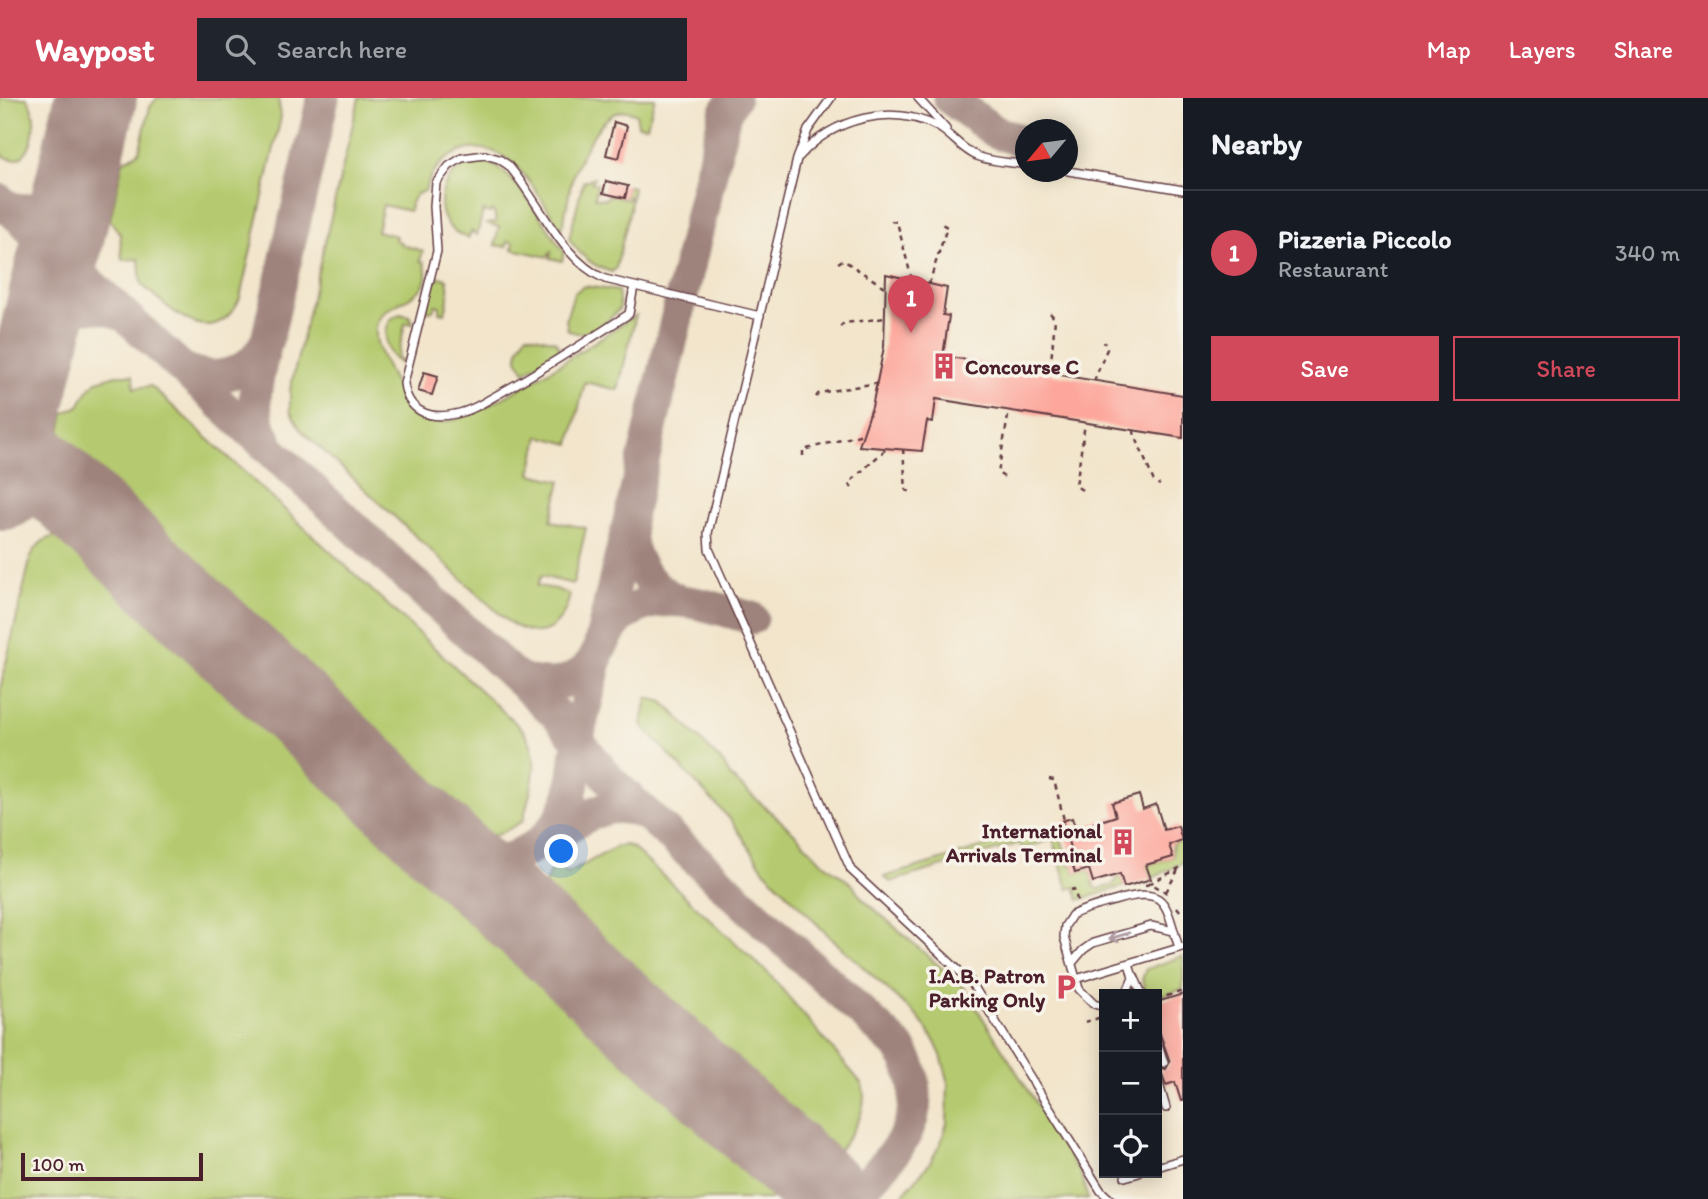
<!DOCTYPE html>
<html lang="en">
<head>
<meta charset="utf-8">
<style>
	body { margin:0; font-family:Itim,sans-serif; background:#20242c; color:#f1f3f6 }
	.controls { position:absolute; right:21px; bottom:21px; display:grid; overflow:hidden; border-radius:0px; box-shadow:0 4px 18px #0003 }
	.controls button { width:63px; height:63px; display:grid; place-items:center; padding:0; border:0; border-bottom:2px solid #363941; background:#171b24; color:#f1f3f6; font:35px sans-serif }
	.compass { position:absolute; left:1015px; top:21px; width:63px; height:63px; border-radius:50%; background:#171b24; box-shadow:0 4px 18px #0003; rotate:241deg }
	.scale { position:absolute; left:21px; bottom:18px; width:182px; box-sizing:border-box; padding-left:7px; border:4px solid #4a1f2b; border-top:0; font-size:19px; line-height:24px; white-space:nowrap; color:#4a1f2b; -webkit-text-stroke:5px #f7f3e8; paint-order:stroke }
	.you { position:absolute; left:562px; top:754px; width:24px; height:24px; margin:-18px; border:5px solid #fff; border-radius:50%; background:#1a73e8; box-shadow:0 0 0 10px #1a73e833 }
	.badge { display:grid; place-items:center; width:46px; height:46px; border-radius:50%; background:#d1495b; color:#fff; font-size:23px; font-weight:700 }
	.pin { position:absolute; translate:-50% -58px; filter:drop-shadow(0 2px 4px #0008) }
	.pin::after { content:''; position:absolute; top:37px; width:24px; height:21px; background:inherit; clip-path:polygon(0 0,100% 0,50% 100%) }
	.list { margin:0; padding:0; list-style:none }
	h2 { display:flex; justify-content:space-between; align-items:center; height:91px; margin:0; padding:0 28px; font-size:30px }
	h2 small { font-size:23px; font-weight:400; color:#9ea1a6 }
	.list li { display:grid; grid-template-columns:46px 1fr auto; gap:21px; align-items:center; box-sizing:border-box; height:126px; padding:0 28px; border-top:2px solid #363941 }
	.list b { display:block; font-size:26px; white-space:nowrap }
	.list p { margin:0; font-size:23px; white-space:nowrap; color:#9ea1a6 }
	.list em { font-size:23px; font-style:normal; color:#9ea1a6 }
	.actions { display:flex; gap:14px; padding:21px 28px }
	.actions a { flex:1; padding:16px 0; border:2px solid #d1495b; border-radius:0px; text-align:center; font-size:24px; color:#d1495b }
	.actions .main { background:#d1495b; color:#fff }
	.icon { flex:none; width:38px; height:38px; fill:none; stroke:currentColor; stroke-width:2; stroke-linecap:round; stroke-linejoin:round }
	.map { position:relative; flex:none; width:1183px; height:1101px; overflow:hidden }
	header { display:flex; align-items:center; gap:42px; box-sizing:border-box; height:98px; padding:0 35px; background:#d1495b; color:#fff }
	header strong { font-size:33px }
	nav { display:flex; gap:38px; margin-inline-start:auto; font-size:24px }
	.search { width:490px; height:63px; background:#20242c; display:flex; align-items:center; gap:18px; box-sizing:border-box; padding:0 24px; border-radius:0px; color:#9ea1a6; font-size:26px }
	main { display:flex }
	aside { flex:1; background:#171b24 }
	.map>svg:first-child { display:block }
	.green { fill:#b5ca6f; stroke:#80744d; stroke-width:2 }
	.lines { fill:none; stroke-linecap:round; stroke-linejoin:round }
	.taxiway { stroke:#9e827c; stroke-width:33 }
	.runway { stroke:#9e827c; stroke-width:82 }
	.building { fill:#fda79c }
	.service-casing { stroke:#633d43; stroke-width:10 }
	.path { stroke:#633d43; stroke-width:2.5; stroke-dasharray:5 5; stroke-linecap:butt }
	.service { stroke:#fff; stroke-width:7 }
	.oneway { stroke:#ae9aa0 }
	.labels { text-anchor:middle; dominant-baseline:central; stroke-width:7; stroke-linejoin:round; paint-order:stroke }
	.poi-label { font-size:21px; font-weight:bold; fill:#4a1f2b; stroke:#f7f3e8; text-anchor:end }
</style>
</head>
<body>
<header>
<strong>Waypost</strong>
<div class="search"><svg class="icon" aria-label="search" viewBox="0 0 24 24"><circle cx="10" cy="10" r="6"/><path d="M15 15l6 6"/></svg>Search here</div>
<nav><a>Map</a><a>Layers</a><a>Share</a></nav>
</header>
<main>
<div class="map">
<svg width="1183" height="1101" viewBox="0 0 1183 1101">
	<rect width="100%" height="100%" fill="#f7f3e8"/>
	<filter id="ink" filterUnits="userSpaceOnUse"><feTurbulence type="fractalNoise" baseFrequency=".0143" numOctaves="2"/><feDisplacementMap in="SourceGraphic" scale="14" xChannelSelector="R" yChannelSelector="G"/><feConvolveMatrix kernelMatrix="1 2 1 2 8 2 1 2 1" color-interpolation-filters="sRGB"/></filter>
	<filter id="wash" filterUnits="userSpaceOnUse"><feTurbulence type="fractalNoise" baseFrequency=".00686" numOctaves="4" result="noise"/><feDisplacementMap in="SourceGraphic" scale="28" xChannelSelector="R" yChannelSelector="G"/><feGaussianBlur stdDeviation="1.57" result="paint"/><feColorMatrix in="noise" values="0 0 0 0 0 0 0 0 0 0 0 0 0 0 0 0 0 1.4 0 .05"/><feComposite in="paint" operator="in"/></filter>
	<g filter="url(#wash)">
		<rect width="100%" height="100%" fill="#f2e5cc"/>
		<!-- green -->
		<path class="green" d="M0,0h27c4,7 7,14 7,22 1,20 -10,53 -34,33z
			M157,0h121l3,19 -41,181c-27,57 -71,10 -99,-14l-2,-25 -17,1 -2,-26 -10,-14 13,-58 16,-10 11,-45z
			M359,0h296l-8,28 -9,-1 -2,-11c-27,-16 -50,32 -59,51 -9,19 -8,43 -16,64 -24,-34 -51,-96 -102,-77 -18,7 -29,22 -34,39 -11,2 -14,10 -16,20l-26,-6 -6,26 19,5 -1,4 7,3v2l21,6 -3,10 4,1c14,40 -39,36 -47,61 -6,21 12,47 20,65 3,5 3,10 5,15 8,12 24,18 38,19 38,1 159,-84 196,-107l-18,75 -33,-8 -15,62 -31,-8 -8,38 30,7 -10,40 35,7 -13,56 -32,-8 -4,10 19,3 14,6c-9,36 -31,49 -64,25l-205,-190 -11,-19v-21z
			M485,64c28,5 62,67 79,90l-2,9 -12,-3 1,-6 -4,5 -35,-8 2,-6 -6,-2 -2,6 -11,-2 4,-18 -11,-3 8,-2 -2,-10 -2,-2 -2,3 -7,-2 -6,24 -5,-4 -4,7c-45,-14 -30,-77 17,-76z
			M594,79l-2,6 5,1 -2,14 12,1 1,-4 22,5v-3l-5,-1 3,-10 5,1 -3,22 -14,59 -4,4c-20,-6 -31,-16 -43,-33l14,-57z
			M440,179l7,2c3,13 1,21 -2,34l-6,-1 1,-6 -5,-1 -2,6 -4,1 -3,-2 5,-23z
			M584,188l34,5 2,17c-12,14 -33,33 -52,22l-2,-11 8,-26z
			M400,216l9,2 4,7 -8,1 -8,35 5,1 -1,3c-16,-7 -19,-30 -10,-44z
			M527,236l29,7 5,9 -36,22 -8,-13 1,-9z
			M116,277h17l1,13 17,-2 371,343c23,28 8,61 1,92 -15,8 -29,20 -47,13l-411,-378 -6,-18 5,-25 15,-7 9,-16 9,-9z
			M60,438l15,6 702,645 8,12h-785v-510l31,-133c7,-13 14,-19 29,-20z
			M647,600l16,4 60,61 8,14 61,54 30,31 30,22 10,14 102,90 116,185 8,26h-189l30,-35 12,-21 6,-20 1,-43 -7,-25 -7,-15 -16,-23 -88,-80 -66,-67 -33,-50 -86,-91 -3,-5z
			M1057,727l12,40h4l2,8 14,-4 5,17 4,3 15,-4 7,-11 4,12 -45,14 -4,-13 -7,2 -15,-50 -31,10 -2,-6 -130,39 -6,-5z
			M1183,742v21l-3,3 -29,15 -5,-14 27,-8 -1,-13z
			M626,747l7,3 137,127 92,109c9,28 -15,57 -32,77l-281,-260c-6,-14 -4,-28 9,-37l9,10 49,-27z
			M1183,858v33l-26,8v-3h-11l-4,-14 4,-11z"/>
		<g class="lines">
			<!-- taxiway -->
			<path class="taxiway" d="M949,0l45,33 32,12
				M0,102l558,516 52,64 287,265c9,11 15,25 17,39 8,50 -32,82 -62,115
				M7,108c29,13 61,-10 69,-37
				M79,175l-10,-20 -2,-20 26,-111 -1,-8
				M36,244c8,-36 26,-73 2,-106
				M265,248c-9,39 -18,62 3,99
				M182,270c34,17 68,7 85,-28l56,-242
				M19,328l5,-9c8,-38 10,-94 53,-108 17,-5 33,-1 48,7
				M629,429c0,34 20,61 51,74
				M514,577c26,14 59,13 78,-13 18,-26 18,-46 54,-58 34,-11 73,6 106,14
				M549,740c34,-19 63,-45 101,-21
				M538,746c40,-35 34,-67 42,-115l145,-616 9,-15
				M478,779l60,-33 16,-13"/>
			<!-- runway -->
			<path class="runway" d="M0,332l478,447 355,322
				M4,391l92,-391"/>
		</g>
		<g id="blocks">
			<!-- building -->
			<path class="building" d="M614,24l13,4 -8,32 -13,-3z
				M606,83l22,5 -3,12 -22,-5z
				M886,176l61,14 -4,27 6,1 -6,40 240,39v43l-247,-39 -3,23 -6,-1 -5,30 -63,-5 13,-39 12,-60z
				M424,274l14,4 -6,19 -14,-4z
				M1139,697l4,14 13,-5 8,26 14,-4 4,14 -13,5 4,12 -27,8 5,14 -27,8 -4,-13 -27,8 -4,-13 -14,4 -4,-14 2,-1 -11,-37 10,-3 4,11 40,-13 -4,-13z
				M1183,896v107h-2l-6,-19 -9,3 -6,-17 6,1 4,-7 -13,-37v-23z"/>
		</g>
	</g>
	<g filter="url(#ink)">
		<use href="#blocks" fill-opacity="0" stroke="#633d43" stroke-width="2"/>
		<g class="lines">
			<!-- service casing -->
			<g class="service-casing">
				<path id="service" d="M831,0l-23,32 -11,29 -89,374 1,16 142,321 120,112 130,209 9,8
					M918,0l28,31
					M799,59c34,-39 92,-54 139,-30 14,8 24,23 39,29 14,6 33,6 49,9
					M1068,73l115,19
					M634,188l-5,28c-41,26 -82,53 -125,77 -15,8 -31,20 -49,23 -26,6 -48,-3 -51,-31l33,-132 -3,-45 2,-23 13,-17 13,-8 23,-3 14,4 9,6c31,35 53,95 97,114l155,37
					M1072,865l11,-13 10,-7 58,-17 23,5
					M1134,878l8,18
					M1076,881l106,-32
					M1126,896l7,-16 -4,-15
					M1104,909l-10,-3 -15,-15 -15,-52 1,-11 7,-11c13,-7 28,-10 42,-14 53,-16 51,1 65,47
					M1157,943l7,22
					M1157,979l9,31
					M1157,1069l26,-8
					M1125,1079l14,-4"/>
			</g>
			<!-- path -->
			<path class="path" d="M891,123l6,1 15,58
				M838,165l5,-3 43,28
				M929,186l18,-57 -5,-3
				M1050,215l5,6 -5,54
				M840,229l4,-4 42,-5
				M1094,283l13,-32 -3,-7
				M816,299l3,-4 58,-10
				M1133,332l21,52 6,3
				M903,351l3,41 5,2
				M803,358v-6l60,-16
				M1004,379l-6,-4 11,-62
				M852,390l-3,-5 38,-35
				M1082,392l-6,-4 9,-63
				M1049,681l5,1 10,40
				M1149,786l34,-18
				M1145,787l7,-1 15,9
				M1071,792l3,-1 4,14
				M1166,794l12,-22
				M1177,809l6,8
				M1157,901l26,-8
				M1085,924l17,-5"/>
			<!-- service -->
			<use href="#service" class="service"/>
		</g>
		<!-- one-way arrows -->
		<defs><path id="oneway-shaft" d="M-6 0H5M1.5-3L5.5 0L1.5 3" fill="none" stroke-width="1.6" stroke-linecap="round" stroke-linejoin="round" transform="scale(1.75)"/></defs>
		<use class="oneway" href="#oneway-shaft" transform="translate(1119 838) rotate(163)"/>
	</g>
	<!-- icons -->
	<defs>
		<g id="building-bare" transform="scale(2.1)"><path d="M-4-6H4V6H1V3H-1V6H-4ZM-2.5-4.3h1.7v1.8h-1.7ZM.8-4.3h1.7v1.8H.8ZM-2.5-1h1.7V.8h-1.7ZM.8-1h1.7V.8H.8Z" fill="#d1495b" stroke="#f7f3e8" stroke-width="2.5" paint-order="stroke"/></g>
		<g id="parking-bare" transform="scale(2.1)"><path d="M-3.5-5.5H1a3.5 3.5 0 0 1 0 7H-1V5.5H-3.5ZM-1-3.4V-.6H.8a1.4 1.4 0 0 0 0-2.8Z" fill="#d1495b" stroke="#f7f3e8" stroke-width="2.5" paint-order="stroke"/></g>
	</defs>
	<g fill-rule="evenodd">
		<use href="#building-bare" x="944" y="268"/>
		<use href="#building-bare" x="1123" y="744"/>
		<use href="#parking-bare" x="1066" y="889"/>
	</g>
	<g class="labels">
		<!-- poi labels -->
		<g class="poi-label">
			<text x="965" y="268" text-anchor="start">Concourse C</text>
			<text x="1102" y="732">International<tspan x="1102" dy="24">Arrivals Terminal</tspan></text>
			<text x="1045" y="877">I.A.B. Patron<tspan x="1045" dy="24">Parking Only</tspan></text>
		</g>
	</g>
</svg>
<div class="controls">
<button>+</button>
<button>−</button>
<button><svg class="icon" aria-label="locate" viewBox="0 0 24 24"><circle cx="12" cy="12" r="6"/><path d="M12 2v4M12 18v4M2 12h4M18 12h4"/></svg></button>
</div>
<svg class="compass" viewBox="-18 -18 36 36"><path d="M0-13l5 13h-10z" fill="#e53935"/><path d="M0 13l5-13h-10z" fill="#9ea1a6"/></svg>
<div class="scale">100 m</div>
<div class="you"></div>
<div class="pin badge" style="left:911px;top:235px">1</div>
</div>
<aside>
<h2>Nearby<small></small></h2>
<ul class="list">
<li><span class="badge">1</span><div><b>Pizzeria Piccolo</b><p>Restaurant</p></div><em>340 m</em></li>
</ul>
<div class="actions"><a class="main">Save</a><a>Share</a></div>
</aside>
</main>
</body>
</html>
